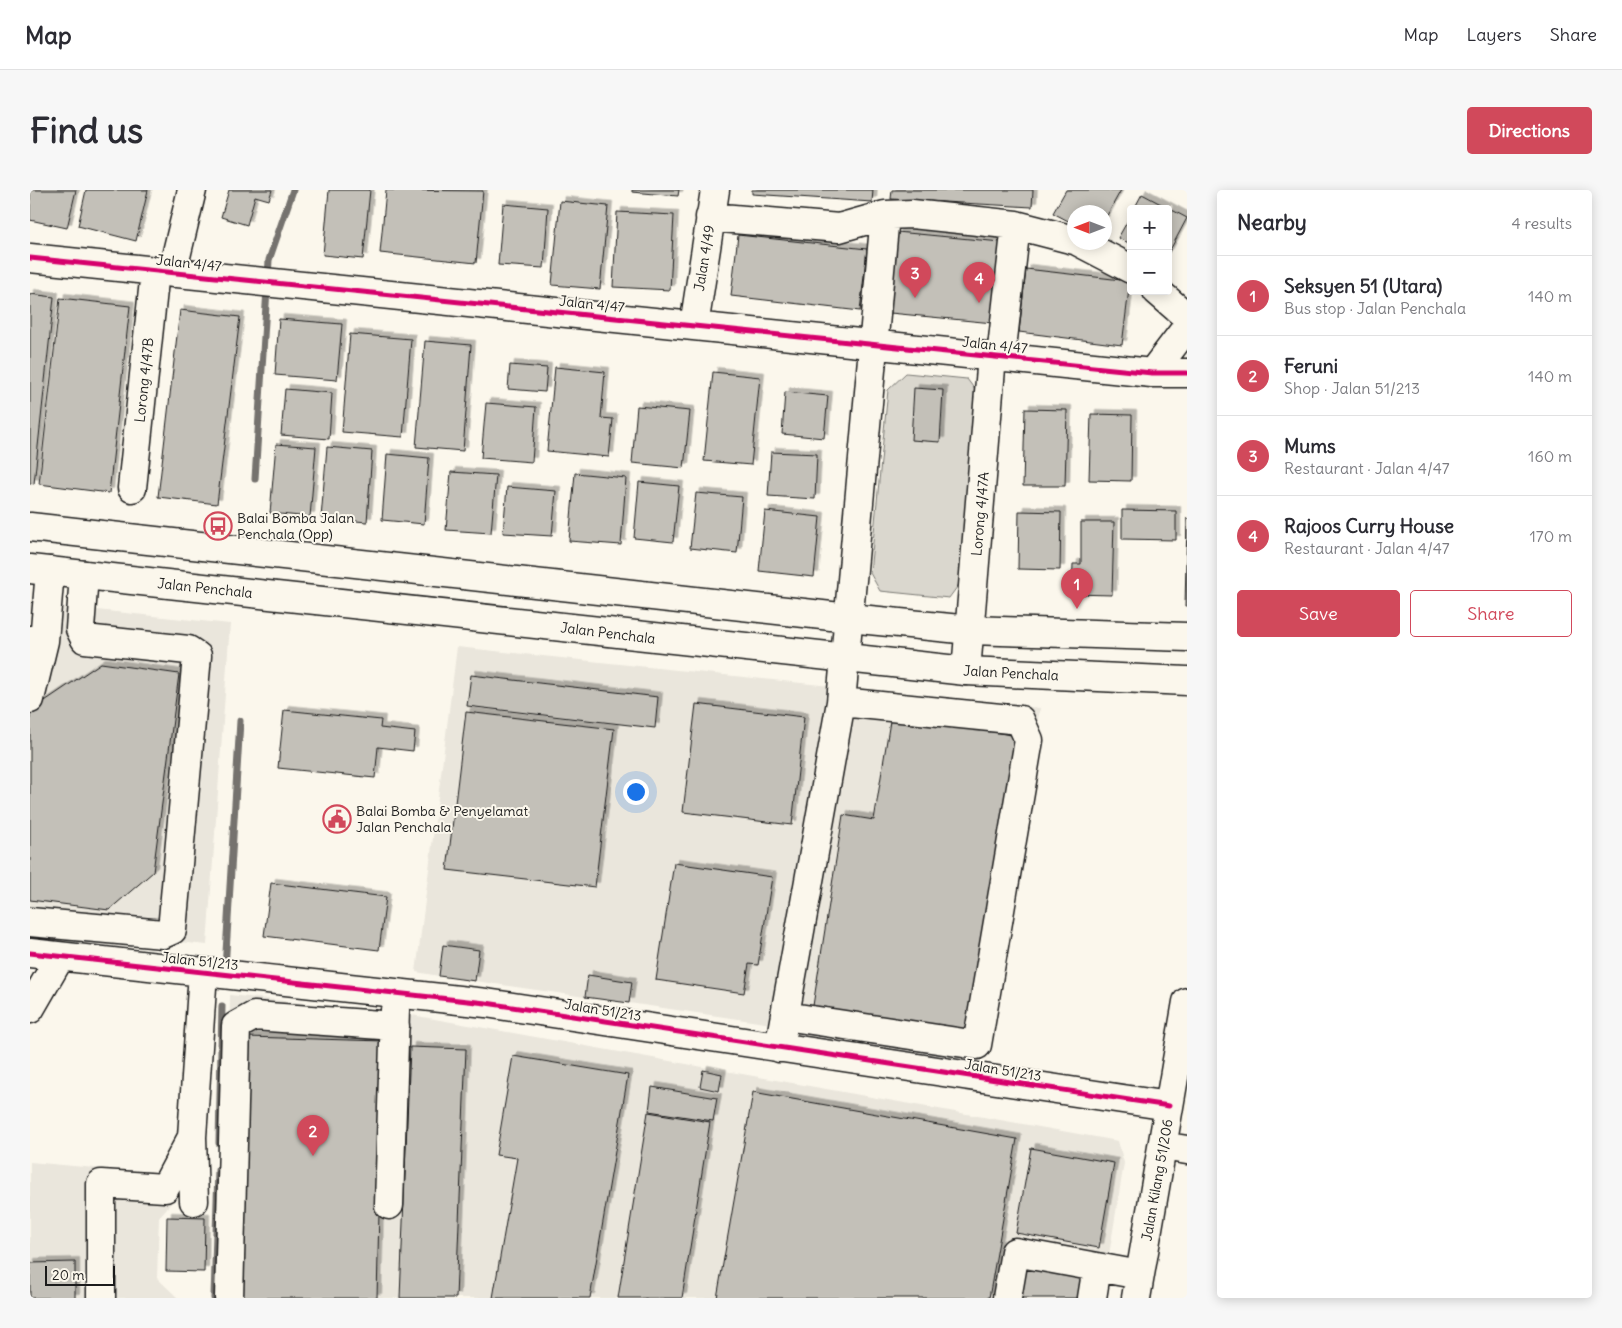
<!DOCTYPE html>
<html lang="en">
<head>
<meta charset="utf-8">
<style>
	body { margin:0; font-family:Delius,sans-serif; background:#f7f7f7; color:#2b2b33 }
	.controls { position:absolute; right:15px; top:15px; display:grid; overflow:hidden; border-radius:5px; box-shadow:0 2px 12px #0003 }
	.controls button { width:45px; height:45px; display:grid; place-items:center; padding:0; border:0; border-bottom:1px solid #e1e1e2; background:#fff; color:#2b2b33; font:25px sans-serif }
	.compass { position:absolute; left:1037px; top:15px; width:45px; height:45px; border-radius:50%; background:#fff; box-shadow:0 2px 12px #0003; rotate:270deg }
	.scale { position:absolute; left:15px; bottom:12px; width:70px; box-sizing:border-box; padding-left:5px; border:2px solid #1c1c1c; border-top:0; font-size:14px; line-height:18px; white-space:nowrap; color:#1c1c1c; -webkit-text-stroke:4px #fbf7ec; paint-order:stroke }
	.you { position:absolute; left:605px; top:601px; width:18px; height:18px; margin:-12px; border:4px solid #fff; border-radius:50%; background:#1a73e8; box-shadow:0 0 0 8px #1a73e833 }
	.badge { display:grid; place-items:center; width:32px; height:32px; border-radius:50%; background:#d1495b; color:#fff; font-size:16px; font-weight:700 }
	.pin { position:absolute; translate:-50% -41px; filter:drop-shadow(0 1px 2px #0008) }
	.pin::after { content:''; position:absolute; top:26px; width:18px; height:15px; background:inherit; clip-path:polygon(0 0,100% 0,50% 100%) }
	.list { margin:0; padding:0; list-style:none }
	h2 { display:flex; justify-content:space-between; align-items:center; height:65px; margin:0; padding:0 20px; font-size:21px }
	h2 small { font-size:16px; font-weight:400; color:#7c7c81 }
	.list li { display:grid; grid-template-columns:32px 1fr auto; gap:15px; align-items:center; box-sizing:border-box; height:80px; padding:0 20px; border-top:1px solid #e1e1e2 }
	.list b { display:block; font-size:19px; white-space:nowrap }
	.list p { margin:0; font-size:16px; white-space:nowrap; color:#7c7c81 }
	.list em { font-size:16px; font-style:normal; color:#7c7c81 }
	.actions { display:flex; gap:10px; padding:15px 20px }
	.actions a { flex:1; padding:11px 0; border:1px solid #d1495b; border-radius:5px; text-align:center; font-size:18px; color:#d1495b }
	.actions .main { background:#d1495b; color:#fff }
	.map { position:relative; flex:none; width:1157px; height:1108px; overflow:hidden; border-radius:5px }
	header { display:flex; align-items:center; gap:30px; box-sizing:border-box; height:70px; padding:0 25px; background:#fff; border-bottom:1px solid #e1e1e2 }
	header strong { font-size:24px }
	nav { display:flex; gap:28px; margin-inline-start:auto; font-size:18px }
	.intro { display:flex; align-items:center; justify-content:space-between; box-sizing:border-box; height:120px; padding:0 30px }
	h1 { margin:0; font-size:35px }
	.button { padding:12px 22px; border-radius:5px; background:#d1495b; color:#fff; font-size:18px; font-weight:700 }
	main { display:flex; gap:30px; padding:0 30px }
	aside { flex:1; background:#fff; border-radius:5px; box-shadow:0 2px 12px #0003 }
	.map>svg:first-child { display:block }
	.built { fill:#eae6dc }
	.park { fill:#dad7ce; stroke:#7b7a75 }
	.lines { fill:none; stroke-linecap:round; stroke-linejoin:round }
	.stream { stroke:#74726e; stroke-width:7 }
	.building { fill:#c3c0b8; stroke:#1c1c1c; filter:url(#shadow) }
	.minor-casing { stroke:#1c1c1c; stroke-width:31 }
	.major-casing { stroke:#1c1c1c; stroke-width:31 }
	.minor { stroke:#fbf7ec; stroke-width:28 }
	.major { stroke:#fbf7ec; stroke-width:28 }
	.cycleway-casing { stroke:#fbf7ec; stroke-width:8 }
	.cycleway { stroke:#d6006c; stroke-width:5 }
	.labels { text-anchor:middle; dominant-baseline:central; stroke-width:4; stroke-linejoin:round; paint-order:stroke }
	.street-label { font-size:14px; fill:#1c1c1c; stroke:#fbf7ec }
	.poi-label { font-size:14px; fill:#1c1c1c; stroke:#fbf7ec; text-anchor:start }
</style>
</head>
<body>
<header>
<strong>Map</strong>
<nav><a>Map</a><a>Layers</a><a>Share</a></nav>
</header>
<div class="intro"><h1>Find us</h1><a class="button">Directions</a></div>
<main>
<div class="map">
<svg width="1157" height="1108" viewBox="0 0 1157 1108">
	<defs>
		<filter id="shadow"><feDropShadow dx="4.5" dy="-4.5" stdDeviation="0" flood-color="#0004"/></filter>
	</defs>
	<rect width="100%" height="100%" fill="#fbf7ec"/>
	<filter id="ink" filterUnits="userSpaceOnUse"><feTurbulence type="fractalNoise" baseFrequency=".02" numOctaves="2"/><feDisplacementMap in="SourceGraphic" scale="10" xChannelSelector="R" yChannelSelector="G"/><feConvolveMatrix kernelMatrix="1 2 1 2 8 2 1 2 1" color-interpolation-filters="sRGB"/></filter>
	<g filter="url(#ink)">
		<!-- built -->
		<path class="built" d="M0,413l200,21 -23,321 -177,-19z
			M427,457l583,61 -57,347 -354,-52 3,-21 -44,-7 -3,22 -110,-16 4,-31 -35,-5 -5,31 -23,-4z
			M200,805l176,19 712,127 6,22 -22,135h-878z
			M0,972l152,14 -1,16 -22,25 -2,61 21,20h-148z"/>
		<!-- park -->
		<path class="park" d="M876,183l61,6 12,16 -16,184 -14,19 -69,-7 -10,-18 18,-183z"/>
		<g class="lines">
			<!-- stream -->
			<path class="stream" d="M238,88l1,-18 24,-70
				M225,289l12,-190
				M195,779l15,-248
				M189,953l3,-137
				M184,1108l4,-128"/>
		</g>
		<!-- building -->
		<path class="building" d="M0,0h46l-9,38 -37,-8z
			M56,0h62l-12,51 -58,-15z
			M199,0h43l-3,10 -14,-4 -8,29 -26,-8z
			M299,0h41l-7,69 -40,-4z
			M356,0l97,1 -7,72 -96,-10z
			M602,0h47l-1,6 -46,-4z
			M722,0h121l-1,12 -120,-8z
			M862,0h141l-1,17 -141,-8z
			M1036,0h55l-17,31v-9h-30v12l-21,-11z
			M1112,4l45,24 -19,36v-45h-34z
			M530,11l48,5 -8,83 -48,-4z
			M473,14l45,4 -4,60 -46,-3z
			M587,22l57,3 -4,75 -57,-3z
			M1101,25v29l-13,-6z
			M867,42l104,10 -8,81 -103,-10z
			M708,45l129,14 -7,62 -129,-15z
			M996,79l104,12 -8,64 -103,-13z
			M0,104l24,3 -20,187 -4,-1z
			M30,108l70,8 -21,187 -70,-9z
			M150,120l60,7 -23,187 -59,-7z
			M249,129l63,5 -5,56 -62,-5z
			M320,144l61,5 -8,98 -61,-5z
			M395,151l46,4 -8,106 -47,-4z
			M480,175l37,3 -2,24 -37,-3z
			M525,177l50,5 -4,46 12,1 -4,38 -62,-6z
			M683,182l47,5 -9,88 -47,-4z
			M884,198l29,2 -3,52 -29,-2z
			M255,199l47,4 -3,46 -48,-4z
			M755,202l43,4 -4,42 -42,-4z
			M456,213l50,4 -4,55 -51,-4z
			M607,216l53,5 -6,57 -52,-5z
			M995,219l42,1 -2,76h-42z
			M1061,224l41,1 -1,66 -42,-1z
			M246,254l40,3 -6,70 -40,-4z
			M297,257l45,4 -5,71 -46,-4z
			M741,262l46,2 -2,45 -47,-3z
			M357,264l42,4 -5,66 -42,-4z
			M421,282l45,3 -5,58 -45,-3z
			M545,283l51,5 -5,67 -52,-4z
			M609,292l40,4 -6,56 -39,-4z
			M477,297l49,4 -4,45 -49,-3z
			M666,303l46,4 -5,56 -47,-5z
			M1092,320l54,1v29l-54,-1z
			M735,321l55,6 -6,60 -55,-6z
			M989,321l42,1 -1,58 -42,-1z
			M1157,328v88h-2z
			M1051,332h33l-2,73 -40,-1 1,-30h8z
			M71,473l78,11 -26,198 -44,38 -79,-10v-189z
			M441,485l187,22 -3,31 -188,-22z
			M666,514l108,13 -12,108 -109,-13z
			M254,520l97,10 -1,8 35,4 -2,19 -35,-4 -3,31 -97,-10z
			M436,522l148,17 -19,158 -148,-17z
			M861,525l126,21 -49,302 -156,-26 31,-197 31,5z
			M644,673l98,14 -14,88 -9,-1 -5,29 -88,-13z
			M241,693l115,14 -7,53 -115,-14z
			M413,755l36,5 -4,31 -36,-5z
			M558,785l44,7 -3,21 -44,-6z
			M217,847l136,4 -6,257h-137z
			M380,857l56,2 -10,249h-56z
			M483,866l115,19 -38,223h-97l24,-140 -21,-3z
			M673,880l19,4 -3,17 -19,-4z
			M622,897l65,11 -4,23 -64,-10z
			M723,902l264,47 -28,159h-272z
			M618,922l62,10 -28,176h-64z
			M1001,958l83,15 -15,85 -83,-15z
			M137,1027l38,1 -1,54 -38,-1z
			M989,1071l71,12 -4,25h-73z
			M45,1072v36h-45v-35z"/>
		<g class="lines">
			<!-- minor casing -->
			<g class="minor-casing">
				<path id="minor" d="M680,27l129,11 46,-13 27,-1 104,11 58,15
					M1049,52l52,27
					M0,68l1122,115h35
					M142,83l20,-83
					M1127,101l30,26
					M664,136l21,-136
					M971,167l15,-132
					M1122,183l35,-46
					M102,298l23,-217
					M0,450l14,1 6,-70
					M936,481l26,-315
					M0,509l14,-58
					M0,732l133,12 9,-4 25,-274 -9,-6 -103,-11 -5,-10 4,-54
					M0,763l456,50 683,103
					M0,819l30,-52
					M755,826l192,29 52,-305 -9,-20 -179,-18
					M749,858l62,-346 44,-487
					M1132,956l25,4
					M164,1011l-2,-64 11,-165
					M359,1015l6,-195
					M71,1108v-114l64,4 27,-51
					M199,1108l7,-272 18,-10 141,10
					M977,1108l8,-46 125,23
					M1062,1108l5,-31
					M1106,1108l51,-296"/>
			</g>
			<!-- major casing -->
			<g class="major-casing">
				<path id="major" d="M0,337l819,91 121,12 217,7
					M0,379l936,102 221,10"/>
			</g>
			<!-- minor -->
			<use href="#minor" class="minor"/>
			<!-- major -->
			<use href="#major" class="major"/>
			<!-- cycleway casing -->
			<g class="cycleway-casing">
				<path id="cycleway" d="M0,68l1122,115h35
					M0,763l456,50 683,103"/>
			</g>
			<!-- cycleway -->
			<use href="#cycleway" class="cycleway"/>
		</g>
	</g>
	<!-- icons -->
	<defs>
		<g id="bus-ring" transform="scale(1.4375)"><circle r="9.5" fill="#fbf7ec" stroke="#d1495b" stroke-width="1.5"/><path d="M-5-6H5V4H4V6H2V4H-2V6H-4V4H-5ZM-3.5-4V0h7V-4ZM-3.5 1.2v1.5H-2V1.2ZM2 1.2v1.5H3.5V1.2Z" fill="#d1495b"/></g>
		<g id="civic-ring" transform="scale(1.4375)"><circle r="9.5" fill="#fbf7ec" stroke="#d1495b" stroke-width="1.5"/><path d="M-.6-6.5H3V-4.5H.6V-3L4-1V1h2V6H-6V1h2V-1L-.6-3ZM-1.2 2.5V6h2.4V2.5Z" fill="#d1495b"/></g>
	</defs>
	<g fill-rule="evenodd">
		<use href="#bus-ring" x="188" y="336"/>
		<use href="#civic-ring" x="307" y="629"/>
	</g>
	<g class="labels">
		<!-- street labels -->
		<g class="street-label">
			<text transform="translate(674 68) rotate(-81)">Jalan 4/49</text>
			<text transform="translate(159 73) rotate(6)">Jalan 4/47</text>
			<text transform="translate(562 114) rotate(6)">Jalan 4/47</text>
			<text transform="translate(965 155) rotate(6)">Jalan 4/47</text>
			<text transform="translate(114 190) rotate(-84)">Lorong 4/47B</text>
			<text transform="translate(950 324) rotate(-85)">Lorong 4/47A</text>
			<text transform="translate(175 398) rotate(6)">Jalan Penchala</text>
			<text transform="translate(578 443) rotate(7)">Jalan Penchala</text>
			<text transform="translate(981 483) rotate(3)">Jalan Penchala</text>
			<text transform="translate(170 771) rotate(6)">Jalan 51/213</text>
			<text transform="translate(573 820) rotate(9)">Jalan 51/213</text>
			<text transform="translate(973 880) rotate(9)">Jalan 51/213</text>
			<text transform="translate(1127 990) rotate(-80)">Jalan Kilang 51/206</text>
		</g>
		<!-- poi labels -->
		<g class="poi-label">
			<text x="207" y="328">Balai Bomba Jalan<tspan x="207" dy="16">Penchala (Opp)</tspan></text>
			<text x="326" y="621">Balai Bomba &amp; Penyelamat<tspan x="326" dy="16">Jalan Penchala</tspan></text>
		</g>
	</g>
</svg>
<div class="controls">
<button>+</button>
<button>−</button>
</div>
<svg class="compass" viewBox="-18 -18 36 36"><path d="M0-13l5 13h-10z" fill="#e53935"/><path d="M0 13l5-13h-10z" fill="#7c7c81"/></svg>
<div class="scale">20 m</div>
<div class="you"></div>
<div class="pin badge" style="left:1047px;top:419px">1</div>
<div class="pin badge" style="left:283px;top:966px">2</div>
<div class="pin badge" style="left:885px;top:108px">3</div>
<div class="pin badge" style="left:949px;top:113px">4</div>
</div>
<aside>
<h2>Nearby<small>4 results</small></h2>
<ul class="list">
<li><span class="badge">1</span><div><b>Seksyen 51 (Utara)</b><p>Bus stop · Jalan Penchala</p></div><em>140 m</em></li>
<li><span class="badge">2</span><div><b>Feruni</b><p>Shop · Jalan 51/213</p></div><em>140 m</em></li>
<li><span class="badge">3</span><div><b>Mums</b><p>Restaurant · Jalan 4/47</p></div><em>160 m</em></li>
<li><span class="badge">4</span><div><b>Rajoos Curry House</b><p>Restaurant · Jalan 4/47</p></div><em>170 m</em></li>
</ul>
<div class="actions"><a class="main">Save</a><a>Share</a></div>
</aside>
</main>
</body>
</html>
